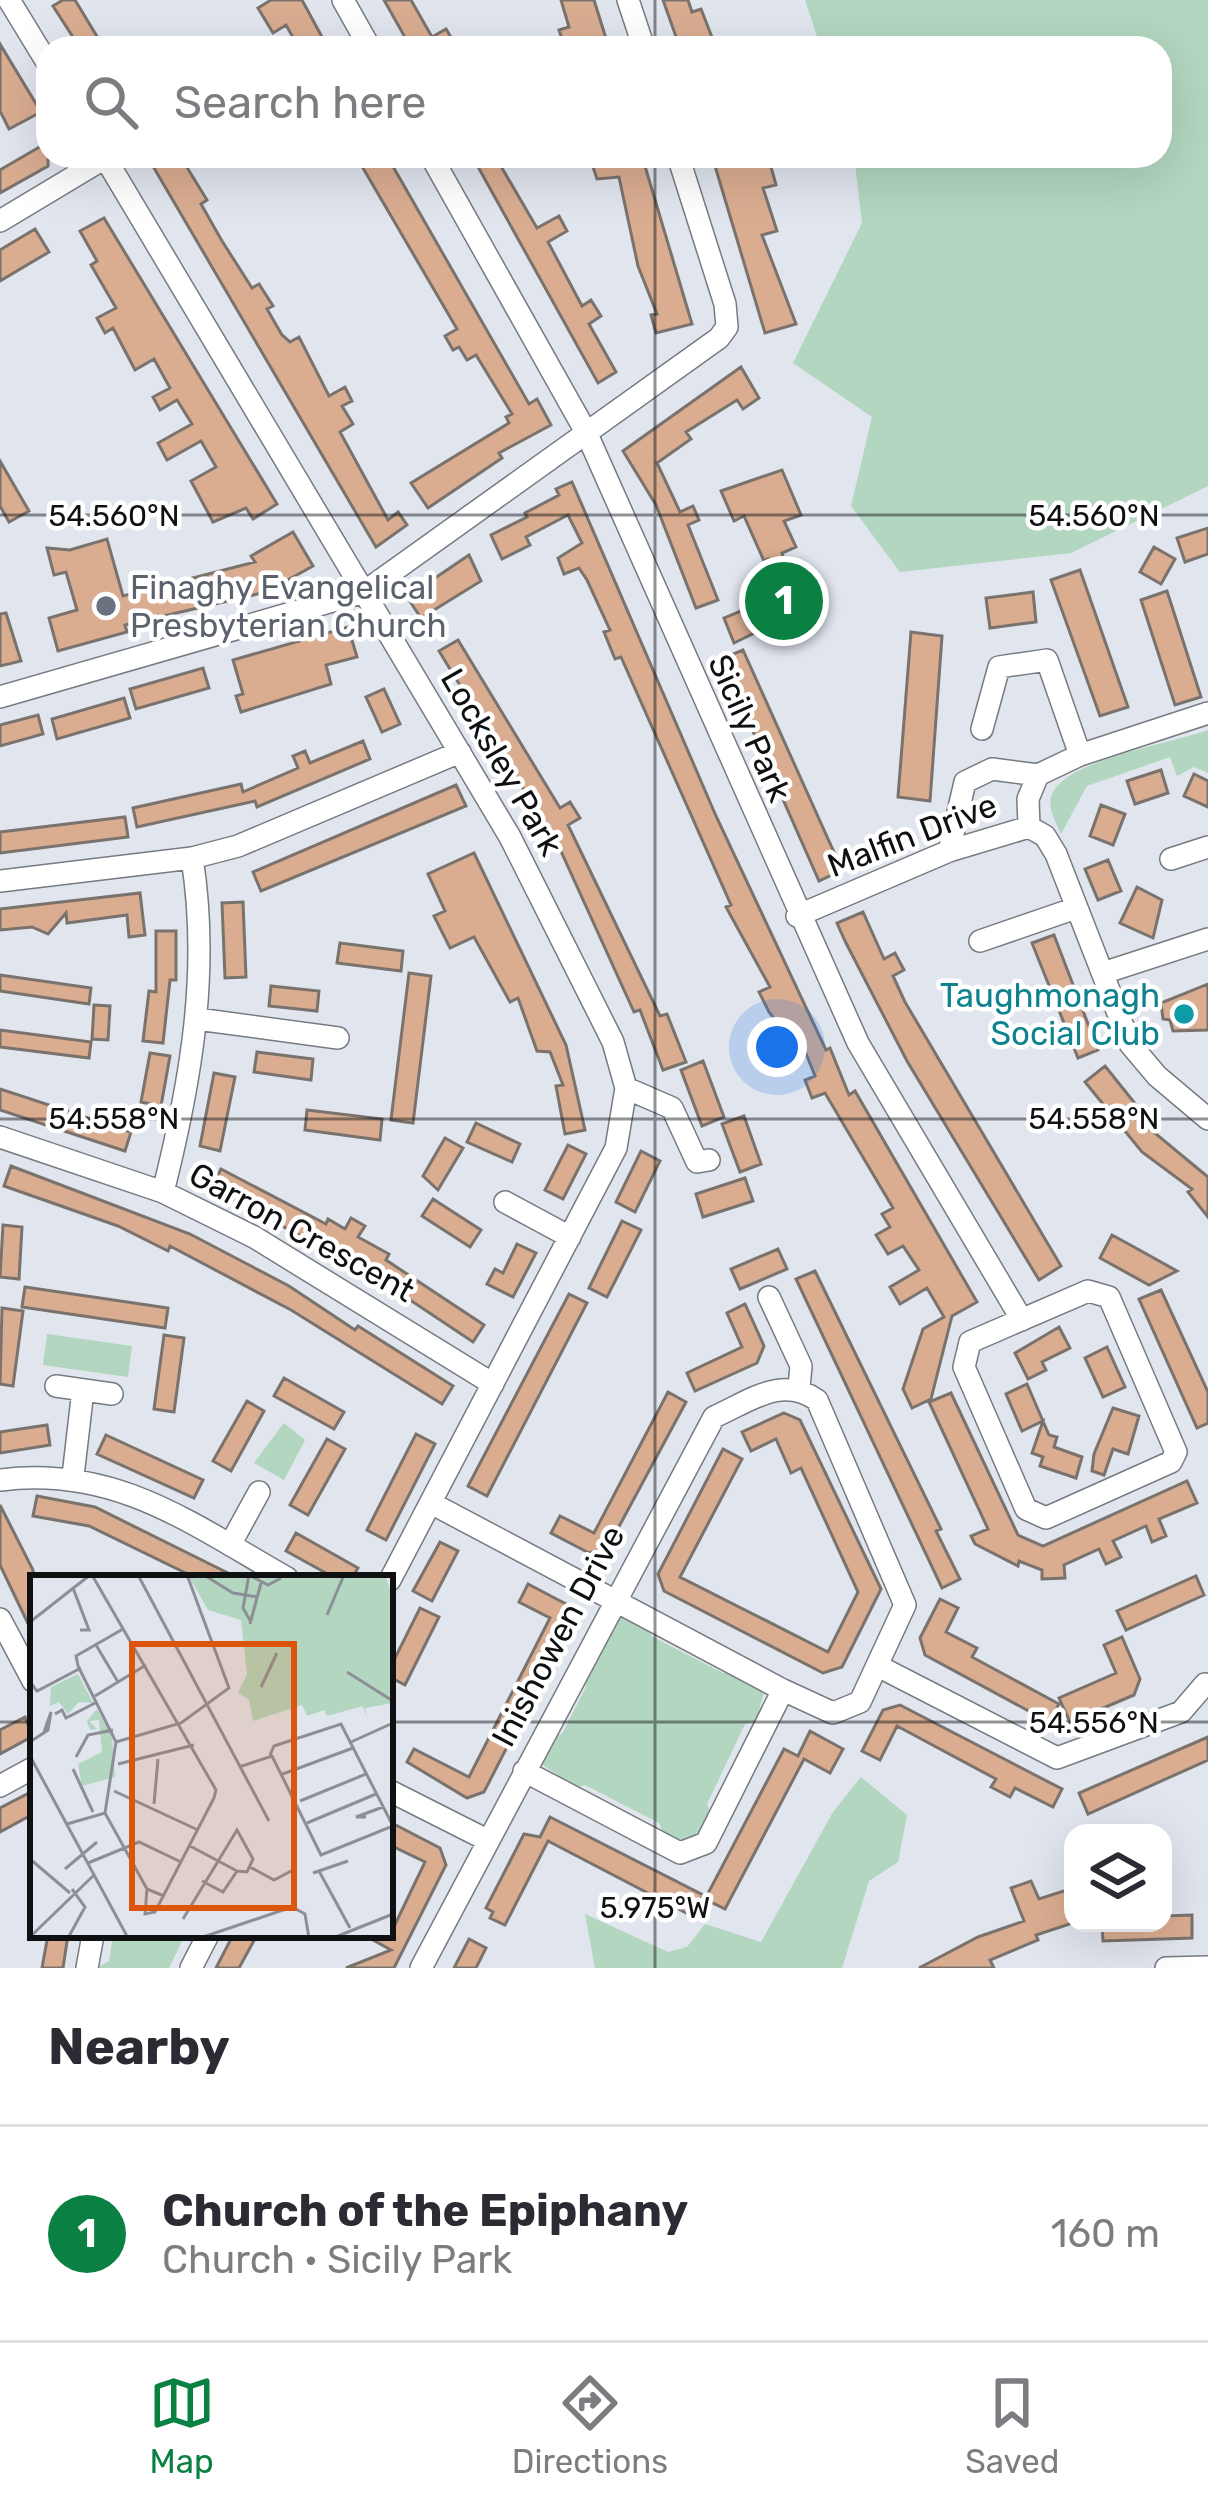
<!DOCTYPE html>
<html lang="en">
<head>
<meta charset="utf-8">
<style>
	body { margin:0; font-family:Rubik,sans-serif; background:#f7f7f7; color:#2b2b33 }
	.controls { position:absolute; right:36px; bottom:36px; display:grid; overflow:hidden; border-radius:24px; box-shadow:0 12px 48px #0002 }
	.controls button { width:108px; height:108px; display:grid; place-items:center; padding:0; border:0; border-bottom:3px solid #e1e1e2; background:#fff; color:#2b2b33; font:60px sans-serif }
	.you { position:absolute; left:777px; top:1047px; width:42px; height:42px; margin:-30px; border:9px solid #fff; border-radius:50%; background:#1a73e8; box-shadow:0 0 0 18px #1a73e833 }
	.badge { display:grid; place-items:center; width:78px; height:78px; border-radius:50%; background:#0b8043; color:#fff; font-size:39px; font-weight:700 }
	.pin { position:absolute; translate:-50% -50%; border:6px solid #fff; box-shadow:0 3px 12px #0006 }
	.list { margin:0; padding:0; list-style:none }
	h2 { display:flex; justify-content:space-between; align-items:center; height:156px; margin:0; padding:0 48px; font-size:51px }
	h2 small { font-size:39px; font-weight:400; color:#7c7c81 }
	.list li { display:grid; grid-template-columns:78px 1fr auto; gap:36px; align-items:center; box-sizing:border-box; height:216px; padding:0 48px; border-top:3px solid #e1e1e2 }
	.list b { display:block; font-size:45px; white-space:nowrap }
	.list p { margin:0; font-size:39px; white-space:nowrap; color:#7c7c81 }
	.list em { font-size:39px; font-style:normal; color:#7c7c81 }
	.icon { flex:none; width:66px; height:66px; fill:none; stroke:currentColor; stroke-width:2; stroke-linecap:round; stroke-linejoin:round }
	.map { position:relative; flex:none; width:1208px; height:1968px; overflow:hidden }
	.search { position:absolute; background:#fff; box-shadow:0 12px 48px #0002; left:36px; right:36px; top:36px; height:132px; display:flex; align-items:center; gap:30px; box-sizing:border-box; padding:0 42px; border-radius:36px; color:#7c7c81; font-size:45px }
	.sheet { height:372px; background:#fff }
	nav { display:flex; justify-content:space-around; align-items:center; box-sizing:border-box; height:168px; border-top:3px solid #e1e1e2; background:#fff; font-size:33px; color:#7c7c81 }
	nav a { display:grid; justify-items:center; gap:6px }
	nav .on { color:#0b8043 }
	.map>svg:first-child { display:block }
	.green { fill:#b2d6bf }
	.building { fill:#daad91; stroke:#7a726d; stroke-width:3 }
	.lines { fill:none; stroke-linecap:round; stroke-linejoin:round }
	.minor-casing { stroke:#767b82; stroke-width:24 }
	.minor { stroke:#fff; stroke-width:21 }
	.ticks { fill:none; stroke:#0e1012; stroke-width:3; stroke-opacity:0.45 }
	.worship-dot { fill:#6b7280; stroke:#fff; stroke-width:4.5 }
	.culture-dot { fill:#0f9aa8; stroke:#fff; stroke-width:4.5 }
	.labels { text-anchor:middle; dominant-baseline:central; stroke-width:9; stroke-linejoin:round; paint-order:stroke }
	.worship-label { font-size:33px; fill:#5b616d; stroke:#fff; text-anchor:start }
	.street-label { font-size:33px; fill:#0e1012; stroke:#fff }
	.culture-label { font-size:33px; fill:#0d838f; stroke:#fff; text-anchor:end }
	.inset-road { fill:none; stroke:#8c9096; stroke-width:3 }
	.view { fill:#dd550c; fill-opacity:0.15; stroke:#dd550c; stroke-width:6 }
	.inset-edge { fill:none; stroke:#0e1012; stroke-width:6 }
	.ticks-label { font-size:30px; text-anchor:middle; fill:#0e1012; stroke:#fff; stroke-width:9; stroke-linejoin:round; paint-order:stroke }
</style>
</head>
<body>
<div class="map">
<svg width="1208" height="1968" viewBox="0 0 1208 1968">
	<rect width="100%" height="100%" fill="#e0e5ee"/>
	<!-- green -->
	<path class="green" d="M805,0h403v486l-137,67 -171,19 -49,-66 21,-89 -79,-54 69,-140 -8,-67h306v-108h-339z
		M1208,730v43l-14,-6 -17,9 -7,-19 -83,29 -26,48c-6,-14 -17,-31 -6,-45 20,-30 117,-46 153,-59z
		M47,1334l85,12 -4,31 -85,-12z
		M284,1423l21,17 -21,40 -30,-17z
		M621,1617l29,11 1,8 72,37 9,-3 32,22 -8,29 -11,3 -38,80 3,8c-11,25 -21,36 -47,21l-4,-10 -74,-38 -9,3 -33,-23 10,-29 9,-2 24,-47 -3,-9 29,-56z
		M861,1777l46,38 -9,47 -29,19 -27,87h-247l-10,-54 83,38 19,-5 18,-23 56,18 72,-130z
		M113,1935h72l-16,33h-73l13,-7z"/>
	<!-- building -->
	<path class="building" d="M63,0h12l29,48h-24l-27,-42z
		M271,0h31l26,48h-29l-13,-23 -13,8 -15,-25z
		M384,0h27l21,37 14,-8 9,15 -44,4z
		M561,0h33l15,48h-24l-2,-9 -19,6 -5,-15 10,-3z
		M663,0h25l4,12 9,-3 14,36 -35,3z
		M0,44l41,68 -32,17 -9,-18z
		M48,142v24l-48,27v-23z
		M147,156h33l27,44 -6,4 21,37 30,47 7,-4 14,22 -6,3 15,26 8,7 9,-5 30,59 16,-9 7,14 -10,5 11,18 -13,8 48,88 10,-8 9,13 -31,22z
		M356,156h31l142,248 8,-5 14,26 -52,28 3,5 -74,50 -17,-25 98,-60 -3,-6 6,-3 -36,-59 -9,5 -8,-13 -6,3 -8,-14 12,-7z
		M472,156h23l42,72 22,-12 8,15 -19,11 34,64 9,-6 10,16 -12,8 27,48 -18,11z
		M607,156h35l50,168 -36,9 -5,-18 6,-1 -19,-48 -19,-89 -22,2 -6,-18z
		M712,156h56l8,29 -13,3 14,43 -15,4 34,89 -31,9z
		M104,218l173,286 -24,15 -7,-11 -33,14 -22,-41 25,-14 -15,-26 -34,19 -9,-17 34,-19 -15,-24 -17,10 -7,-13 17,-9 -16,-29 -19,11 -22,-42 -8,5 -8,-15 19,-10 -25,-43 6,-4 -17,-30z
		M35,229l14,23 -49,29v-31z
		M741,367l18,31 -16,11 -6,-9 -51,32 5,7 -34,24 23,49 13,-6 6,14 -11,5 30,75 -22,8 -40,-103 -33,-54z
		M0,461l29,50 -20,11 -9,-16z
		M782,470l19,45 -17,6 12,26 -14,6 11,37 6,-2 8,19 -73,36 -10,-25 55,-23 -11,-36 -4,2 -20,-45 -10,5 -13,-30z
		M572,482l144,334 110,234 4,-2 19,47 6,-4 122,211 -25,14 -21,83 -19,9 -9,-19 20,-60 21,-12 -17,-29 -27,16 -10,-17 29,-17 -16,-24 -15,8 -12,-19 14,-8 -8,-13 11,-6 -68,-115 -13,5 -7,-18 10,-4 -12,-30 -4,2 -13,-26 -7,3 -10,-13 -10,-20 11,-5 -44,-80 5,-2 -110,-248 -6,2 -11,-27 6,-2 -23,-50 -8,-12 -15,6 -6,-16 24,-15 -14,-28 -42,22 4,8 -28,14 -11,-24 36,-18 -2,-4 34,-18 -3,-6z
		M1208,528v26l-23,8 -8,-24z
		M293,532l20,34 -47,26 -141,33 2,7 -69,19 -9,-33 28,-8 -11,-38 -12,3 -7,-27 23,2 37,-11 16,57 132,-34 -4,-6z
		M1154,547l21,12 -14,25 -21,-12z
		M469,555l12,26 -60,37 -14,-21z
		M1080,570l48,137 -28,9 -49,-136z
		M1167,591l34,106 -26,8 -34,-105z
		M1033,592l3,30 -46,6 -4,-30z
		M6,613l15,48 -21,5v-52z
		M348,627l9,30 -31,8 5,19 -90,28 -5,-16 7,-2 -10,-34z
		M911,632l31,4 -12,165 -32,-4z
		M458,640l102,168 10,-6 10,16 -12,7 92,191 7,-2 19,48 -23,8 -23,-60 -6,2 -75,-165 -120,-196z
		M743,650l99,220 -23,11 -98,-222z
		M203,668l6,20 -73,21 -6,-20z
		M384,689l16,35 -18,8 -16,-35z
		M124,698l6,20 -73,21 -5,-20z
		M38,715l5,19 -43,12v-21z
		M363,741l7,18 -113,48 -2,-6 -118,26 -4,-19 108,-24 2,8 55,-24 -5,-12 12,-5 5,12z
		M1161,770l7,23 -33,11 -8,-23z
		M1194,774l14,7v26l-24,-11z
		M456,785l10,21 -205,85 -8,-19z
		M1101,805l24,9 -12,31 -23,-9z
		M125,817l3,20 -128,16v-21z
		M474,853l92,192 19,85 -20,4 -9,-48 7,-1 -13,-33 -13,-1 -19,-53 -8,4 -36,-65 -24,11 -16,-32 11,-5 -17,-37z
		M1108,860l13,31 -23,9 -13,-31z
		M1137,887l25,13 -9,38 -33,-15z
		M140,893l5,42 -16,2 -2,-22 -60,8 -1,-10 -18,21 -16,-7 -32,3v-21z
		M243,902l3,75 -21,1 -3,-75z
		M863,912l21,47 11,-6 9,17 -11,6 12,26 156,264 -22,14 -132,-219 -61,-118 -9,-20z
		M156,931h20v49h-6l-7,63 -20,-2 6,-50 7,1z
		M1054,935l44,115 -20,8 -46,-115z
		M340,943l63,8 -2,20 -64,-8z
		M409,973l22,3 -18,147 -22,-3z
		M0,975l91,13 -2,16 -89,-13z
		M1208,984v46l-35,1 -3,-11 -7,-1 -2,-16z
		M271,986l48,5 -2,20 -48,-5z
		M94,1005l16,1 -2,34 -16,-1z
		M0,1030l91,12 -2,16 -89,-11z
		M257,1052l56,7 -2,21 -57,-8z
		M150,1053l20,3 -9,50 -20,-4z
		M703,1061l21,56 -22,9 -21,-56z
		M1105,1066l44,55 -4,4 63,52v40l-20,-25 4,-3 -50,-37 -57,-70z
		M214,1073l21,4 -15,74 -20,-5z
		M0,1089l131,43 -6,19 -125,-41z
		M307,1110l75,9 -2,21 -75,-10z
		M744,1116l17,48 -21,8 -18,-48z
		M476,1123l44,21 -8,18 -45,-20z
		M445,1138l18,10 -25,42 -15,-14z
		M568,1145l18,9 -23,45 -18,-9z
		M641,1151l19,10 -25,51 -19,-10z
		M11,1166l179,68 99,52 66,44 3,-4 95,60 -11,18 -151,-94 -121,-64 -2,5 -50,-25 -114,-40z
		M221,1169l105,55 2,-5 17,10 6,-11 14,8 -7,11 31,17 -3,6 98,65 -11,17 -90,-60 4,-5 -74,-43 -4,6 -98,-51z
		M745,1178l8,23 -50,16 -7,-23z
		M433,1199l48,31 -11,17 -48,-31z
		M622,1221l19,9 -34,67 -18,-9z
		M3,1225l19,2 -3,52 -19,-2z
		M1112,1235l22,12 43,24 -28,14 -49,-27z
		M517,1244l19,9 -23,44 -26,-13 8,-15 8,4z
		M778,1249l9,20 -47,20 -9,-20z
		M815,1271l126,258 -5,2 24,48 -18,9 -146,-309z
		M25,1287l143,21 -3,20 -143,-21z
		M1161,1290l47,102v31l-11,5 -58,-129z
		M569,1294l18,9 -100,193 -19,-10z
		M745,1304l19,42 -7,17 -62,28 -8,-18 55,-26 -15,-34z
		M2,1308l21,3 -10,75 -13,-2z
		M1059,1327l11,21 -28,14 4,8 -18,9 -13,-26z
		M164,1335l20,3 -10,74 -20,-3z
		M1107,1347l18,40 -22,10 -18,-39z
		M284,1378l60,34 -10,17 -60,-33z
		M1027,1384l22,51 8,2 -3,10 28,10 -6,21 -36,-12 3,-9 -11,-4 11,-32 -21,10 -16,-37z
		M668,1392l18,10 -78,145 -19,6 -38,-20 9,-17 34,17z
		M951,1393l67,142 25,11 144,-65 10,22 -38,16 7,17 -14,6 -6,-16 -33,15 8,16 -15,7 -7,-15 -35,16 1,13 -23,1v-9l-23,-9 -1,5 -43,-22 -4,-8 17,-7 -59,-127z
		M247,1401l17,10 -33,60 -18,-10z
		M1113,1408l26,8 -11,38 -15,-5 -9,26 -12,-4 2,-17z
		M784,1413l16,7 81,169 -39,78 -19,6 -159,-82 -6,-17 65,-125 19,10 -62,118 148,75 30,-60 -57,-124 -10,5 -15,-34 -25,12 -9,-19z
		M47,1425l3,20 -50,8v-21z
		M416,1434l19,10 -49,96 -19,-10z
		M106,1435l97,45 -9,18 -97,-44z
		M327,1439l18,10 -37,66 -18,-10z
		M37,1496l58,11 143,71h-42l-107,-52 -56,-10z
		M0,1505l33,65v64l-33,-69z
		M296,1533l62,35 -6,10h-17l-49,-27z
		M440,1542l18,9 -26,50 -19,-10z
		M1196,1576l8,19 -78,35 -9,-19z
		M528,1584l38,20 5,18 -87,170 -17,6 -60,-36 7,-13 55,28 81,-159 -31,-16z
		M940,1599l18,9 -12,24 31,16 -5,9 87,47 -10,18 -124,-67 -5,-17z
		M420,1608l19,9 -34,68 -15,-8v-9z
		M1122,1637l18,42 -6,16 -64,27 -11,-24 57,-25 -12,-28z
		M900,1705l162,84 -9,18 -38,-19 -5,9 -19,-10 5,-8 -99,-53 -17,34 -18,-9 21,-41z
		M25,1717l8,19 -33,18v-24z
		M810,1731l33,18 -13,24 -26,-14 -79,150 -20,-10 79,-150 14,7z
		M1208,1737v23l-120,54 -9,-21z
		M33,1791v23l-33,18v-24z
		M550,1817l153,78 -11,21 -144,-75 -43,84 -15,-7 3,-6 -7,-4 38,-74 16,3z
		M390,1822l50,26 6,17 -52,103h-48l45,-18 -27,-15h26l35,-73 -35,-17z
		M1031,1881l8,18 34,-11v35l-37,12 2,5 -48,20 4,8h-75l59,-31 46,-16 -13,-33z
		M1192,1915v23l-89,3 -1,-18h61v-7z
		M48,1935h20l-5,33h-21z
		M233,1935h24l-18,33h-23z
		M469,1939l17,9 -10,20h-22z"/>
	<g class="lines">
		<!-- minor casing -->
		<g class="minor-casing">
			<path id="minor" d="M9,0l39,64
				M343,0l27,48
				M628,0l16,48
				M104,156l406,681 103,205 13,46 -10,60 -226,432
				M431,156l155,276 272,611 164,277
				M0,221l105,-63
				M0,697l364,-105 355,-254 8,-11 -2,-23 -47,-148
				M982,729l17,-62 48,-7 33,95
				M1029,827l-1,-28 10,-24 42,-20 128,-42
				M949,851l16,-69 27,-13 46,6
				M1171,859l37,-12
				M0,881l192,-23 46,-12 222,-94
				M797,916l152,-65 80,-24 16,9 11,18 74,190 27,32 51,43
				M980,941l96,-33
				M1103,973l105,-34
				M197,1019l141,19
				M626,1088l46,20 25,54 12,-2
				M0,1137l163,55 91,45 239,147
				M163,1192c28,-111 47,-221 29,-334
				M505,1202l65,35
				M1088,1291l21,6 67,155 -5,10 -125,56 -20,-9 -62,-142 6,-25z
				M769,1297l32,69 -2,21
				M56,1386l56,8
				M73,1476l10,-86
				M0,1480c115,-15 192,44 287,98
				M431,1503l352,187 -77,153 -26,10 -156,-82
				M230,1545l29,-53
				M0,1619l33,62
				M878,1666l179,92 124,-46 24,-28
				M0,1786l33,-18
				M390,1791l97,49
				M87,1968l6,-33
				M191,1968l17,-33
				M421,1968l293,-551c36,-16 68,-42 103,-17l88,205 -45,97 -27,11 -50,-23
				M1166,1968l42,-1"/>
		</g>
		<!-- minor -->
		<use href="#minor" class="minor"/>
	</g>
	<!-- ticks -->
	<path class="ticks" d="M655,0v48M655,156v1812M0,515h1208M0,1119h1208M0,1722h33M390,1722h818"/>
	<!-- markers -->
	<circle class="worship-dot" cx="106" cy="606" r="12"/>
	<circle class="culture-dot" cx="1184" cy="1014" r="12"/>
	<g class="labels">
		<!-- worship labels -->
		<g class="worship-label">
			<text x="130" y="587">Finaghy Evangelical<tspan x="130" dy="38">Presbyterian Church</tspan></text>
		</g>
		<!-- street labels -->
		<g class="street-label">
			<text transform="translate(750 728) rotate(66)">Sicily Park</text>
			<text transform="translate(502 762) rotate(60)">Locksley Park</text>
			<text transform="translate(912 835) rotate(-21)">Malfin Drive</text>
			<text transform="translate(302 1232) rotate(29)">Garron Crescent</text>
			<text transform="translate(558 1636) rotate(-62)">Inishowen Drive</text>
		</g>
		<!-- culture labels -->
		<g class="culture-label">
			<text x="1160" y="995">Taughmonagh<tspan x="1160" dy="38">Social Club</tspan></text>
		</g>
	</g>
	<!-- overview -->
	<g transform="translate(30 1575)">
		<rect width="363" height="363" fill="#e0e5ee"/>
		<path d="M158,0h197l8,23v105l-28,5 3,12 -5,-14 -36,10 -3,-6 -17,6 -5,-11 -49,16 -4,-21 -11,-7 9,-19 -6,-54 -33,-10zM48,99l15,29 -14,-1 -11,12 -9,-12 -9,4 1,-19zM67,134l15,27 3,41 -33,9 -4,-22 24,-12 -3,-32 -10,1 8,8 -7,1 -3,-9z" fill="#b2d6bf"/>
		<path class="inset-road" d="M62,0l124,215 -2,8 -59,114 -10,2 2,-25 17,7M108,0l131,246M174,0l29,18 25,4M43,13l16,42h-9M297,40l17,-40M0,47l60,-47M221,47l-8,-14 6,-33 19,10 13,-7M220,49l11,-41M66,70l22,37M48,91l38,76 -11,71M49,95l-3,-14 47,-27M317,97l46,29M0,107l7,9 44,-23M231,112l16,-34M65,121l51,-31M25,139l7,-4 4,8 31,-16M0,167l18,-12 3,-18 -7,20M86,167l65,-19 48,-35 -42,-113M321,167l42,-19M0,181l98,182M46,182l12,-22 25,-5M88,189l76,-19M209,192l33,-11 49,99 72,-29 -52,-102 -67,22 -4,9M43,194l20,43M250,200l73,-27M84,216l84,39M270,226l66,-27M124,229l4,-45M336,242h-10l27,-10M277,248l69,-29M37,249l38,-11 42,76M160,271l47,25 -14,21 -21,-11M0,284l40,34M58,288l51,-21 42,20M220,292l24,13 19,-10M35,294l32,-27M289,296l31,57M283,298l35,-12M153,344l54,-89 16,29 -6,13 -10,-1M0,362l64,-62M38,363l17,-31 -13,-18M170,363l92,-31 13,7 4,24M303,363l60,-24"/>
		<path class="view" d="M102,69h162v264h-162z"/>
		<rect width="363" height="363" class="inset-edge"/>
	</g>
	<g class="ticks-label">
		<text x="114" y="526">54.560°N</text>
		<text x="1094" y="526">54.560°N</text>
		<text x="114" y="1129">54.558°N</text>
		<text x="1094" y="1129">54.558°N</text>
		<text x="1094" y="1733">54.556°N</text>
		<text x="655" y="1918">5.975°W</text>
	</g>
</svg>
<div class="controls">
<button><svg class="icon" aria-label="layers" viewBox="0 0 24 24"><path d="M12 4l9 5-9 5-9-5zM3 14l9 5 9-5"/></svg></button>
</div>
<div class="you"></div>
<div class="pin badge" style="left:784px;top:601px">1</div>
<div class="search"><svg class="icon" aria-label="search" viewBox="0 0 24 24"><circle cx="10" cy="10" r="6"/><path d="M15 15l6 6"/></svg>Search here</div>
</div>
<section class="sheet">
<h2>Nearby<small></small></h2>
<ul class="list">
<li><span class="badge">1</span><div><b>Church of the Epiphany</b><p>Church · Sicily Park</p></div><em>160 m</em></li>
</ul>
</section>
<nav>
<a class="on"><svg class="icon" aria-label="map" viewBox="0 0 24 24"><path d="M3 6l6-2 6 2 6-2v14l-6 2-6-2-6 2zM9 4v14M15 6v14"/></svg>Map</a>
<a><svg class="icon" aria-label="directions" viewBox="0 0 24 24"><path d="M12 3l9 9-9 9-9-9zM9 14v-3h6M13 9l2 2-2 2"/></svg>Directions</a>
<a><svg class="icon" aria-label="saved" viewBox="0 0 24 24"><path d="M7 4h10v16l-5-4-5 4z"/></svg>Saved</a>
</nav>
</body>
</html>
